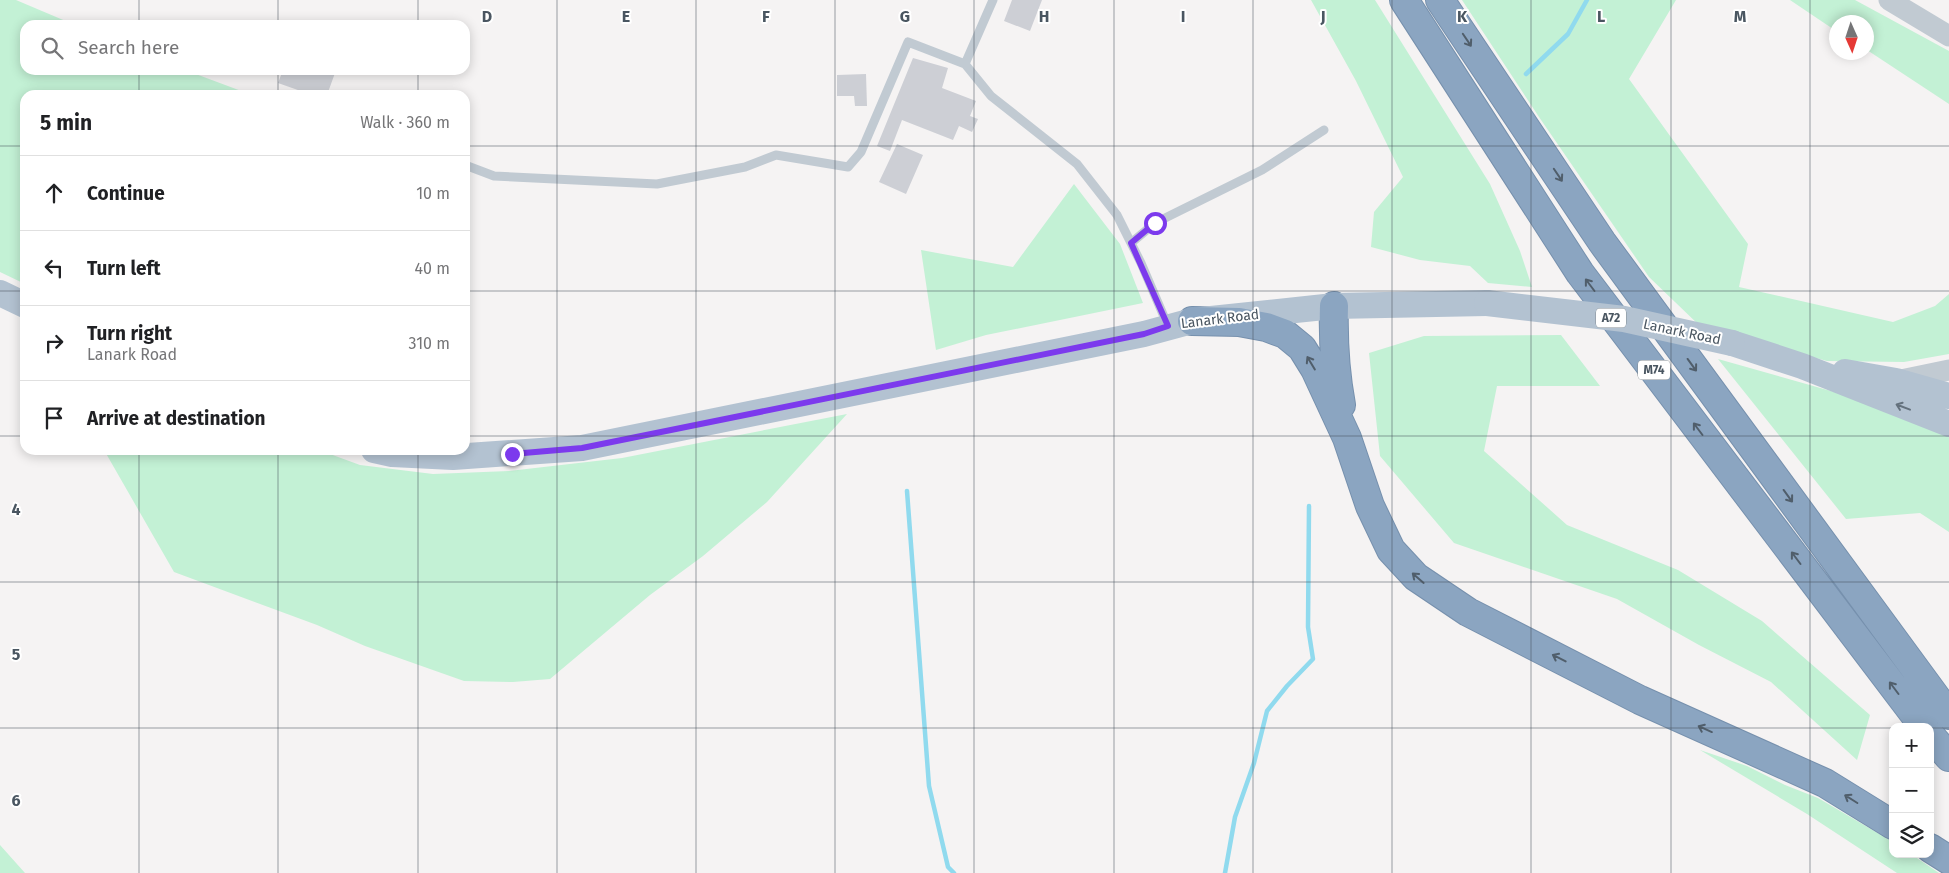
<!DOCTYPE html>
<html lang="en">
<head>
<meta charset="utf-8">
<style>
	body { margin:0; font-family:"Fira Sans",sans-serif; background:#f2f2f2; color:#202124 }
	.controls { position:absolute; right:15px; bottom:15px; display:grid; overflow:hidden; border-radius:10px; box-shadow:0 2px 12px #0003 }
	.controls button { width:45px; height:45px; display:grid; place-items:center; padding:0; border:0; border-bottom:1px solid #e0e0e0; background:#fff; color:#202124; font:25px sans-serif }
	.compass { position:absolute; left:1829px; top:15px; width:45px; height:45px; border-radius:50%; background:#fff; box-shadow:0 2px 12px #0003; rotate:177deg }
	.stop { position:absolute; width:15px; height:15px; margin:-11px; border:4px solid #7c3aed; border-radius:50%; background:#fff }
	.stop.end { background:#7c3aed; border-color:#fff; box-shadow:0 1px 5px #0008 }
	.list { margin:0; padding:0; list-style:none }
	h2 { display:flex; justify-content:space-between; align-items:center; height:65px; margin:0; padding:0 20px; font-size:21px }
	h2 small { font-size:16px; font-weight:400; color:#757577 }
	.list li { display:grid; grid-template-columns:32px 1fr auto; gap:15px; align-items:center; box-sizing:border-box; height:75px; padding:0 20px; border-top:1px solid #e0e0e0 }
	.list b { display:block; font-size:19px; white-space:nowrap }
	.list p { margin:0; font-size:16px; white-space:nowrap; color:#757577 }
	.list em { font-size:16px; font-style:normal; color:#757577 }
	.icon { flex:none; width:28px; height:28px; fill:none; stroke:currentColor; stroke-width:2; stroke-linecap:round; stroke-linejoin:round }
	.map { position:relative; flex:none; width:1949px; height:873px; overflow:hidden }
	.search { position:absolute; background:#fff; box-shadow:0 2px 12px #0003; left:20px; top:20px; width:450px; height:55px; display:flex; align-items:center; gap:12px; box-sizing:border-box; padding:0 18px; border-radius:15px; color:#757577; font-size:19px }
	.panel { position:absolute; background:#fff; box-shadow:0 2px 12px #0003; left:20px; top:90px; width:450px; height:365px; border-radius:15px }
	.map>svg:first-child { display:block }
	.green { fill:#c3f1d5 }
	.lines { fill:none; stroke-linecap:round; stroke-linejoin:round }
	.stream { stroke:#90daee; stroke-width:4.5 }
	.building { fill:#cdcfd5 }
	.motorway-casing { stroke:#7690ad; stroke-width:30 }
	.service { stroke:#c1cad2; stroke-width:9 }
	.tertiary { stroke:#c1cad2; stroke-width:21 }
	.primary { stroke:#b3c2d1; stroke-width:26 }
	.motorway { stroke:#8ba5c1; stroke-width:28 }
	.primary-bridge { stroke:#b3c2d1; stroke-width:26 }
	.oneway { stroke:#505e6b }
	.oneway2 { stroke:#64717d }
	.route { stroke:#7c3aed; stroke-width:6 }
	.grid { fill:none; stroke:#4a5661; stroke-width:1; stroke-opacity:0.55 }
	.labels { text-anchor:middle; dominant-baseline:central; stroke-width:4; stroke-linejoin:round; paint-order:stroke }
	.shield { fill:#fff; stroke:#808990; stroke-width:1 }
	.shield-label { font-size:12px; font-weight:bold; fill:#4a5661 }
	.street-label { font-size:14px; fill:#4a5661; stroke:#fff }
	.grid-label { font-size:16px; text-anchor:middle; font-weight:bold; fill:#4a5661; stroke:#fff; stroke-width:4; stroke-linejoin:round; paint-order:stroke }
</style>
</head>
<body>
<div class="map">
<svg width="1949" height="873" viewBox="0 0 1949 873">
	<rect width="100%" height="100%" fill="#f5f3f3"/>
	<!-- green -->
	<path class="green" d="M0,0h16l59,25h-50v45h160l67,25h-227v189l-25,-12z
		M1311,0h64l115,184 30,67 12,36 -44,-4 -18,-17 -50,-6 -49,-13 3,-35 29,-35 -47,-96z
		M1462,0h214l-47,79 119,165 -9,43 154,35 42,-16 14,-12v60l-45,8 -77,-1 -126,-34 -52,-50 -110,-160z
		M1790,0h65l94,51v53l-82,-54 -1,-28h-30v9z
		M1074,184l46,60 23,59 -157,32 -50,15 -15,-100 92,17z
		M1561,335l39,51h-103l-13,65 83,74 111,45 84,51 108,94 -13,45 -86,-78 -72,-37 -82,-46 -163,-56 -74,-87 -11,-103 55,-17z
		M1718,359l127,36 104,42v95l-29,-19 -74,6z
		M847,414l-80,88 -64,54 -53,39 -100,84 -37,3 -49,-1 -99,-35 -48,-21 -143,-53 -70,-122h215l41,15 73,9 76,-3 113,-13z
		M1700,750l47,16 38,19 33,13 75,44v12h18l28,19h-42l-90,-59z
		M0,845l25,28h-25z"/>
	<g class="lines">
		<!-- stream -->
		<path class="stream" d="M1526,74l42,-40 19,-34
			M907,491l22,295 19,81 6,6
			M1225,873l10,-56 19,-54 13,-52 20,-25 26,-27 -5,-32 1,-121"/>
	</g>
	<!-- building -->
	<path class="building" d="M1012,0h30l-12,31 -26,-10z
		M913,58l35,10 -6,20 34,13 -6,15 8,3 -6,13 -13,-6 -6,14 -51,-20 -12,31 -13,-5z
		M283,70h44l8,3 -8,22h-15l-34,-12z
		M866,74l1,32h-12l-1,-10h-17v-21z
		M897,144l26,11 -17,39 -27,-12z"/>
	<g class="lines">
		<!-- motorway casing -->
		<g class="motorway-casing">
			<path id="motorway" d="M1404,0l176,273 344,454
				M1440,0l162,242 347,473
				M1334,306c-1,33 1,66 7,99
				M1192,321l47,1 27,5 19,7 17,14 13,21 32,69 23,68 21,44 25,27 52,35 172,88 185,83 68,42
				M1930,735l19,22
				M1930,848l19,12"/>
		</g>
		<!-- service -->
		<path class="service" d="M993,0l-28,64 26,32 86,68 40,51 24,48 27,63
			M465,165l29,11 163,8 88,-17 31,-12 72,12 13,-15 47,-110 57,22
			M1131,243l24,-20 107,-53 62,-40"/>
		<!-- tertiary -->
		<path class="tertiary" d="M1889,0l60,36
			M1896,381l53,-11"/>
		<!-- primary -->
		<path class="primary" d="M0,293l25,12
			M1732,343l70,23 147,58
			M1845,372l51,9 53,15
			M374,450l18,4 61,3 129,-9 562,-114 48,-13 142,-15 153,-3"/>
		<!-- motorway -->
		<use href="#motorway" class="motorway"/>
		<!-- primary-bridge -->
		<path class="primary-bridge" d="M1487,303l137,16 108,24"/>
	</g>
	<!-- one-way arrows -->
	<defs><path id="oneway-shaft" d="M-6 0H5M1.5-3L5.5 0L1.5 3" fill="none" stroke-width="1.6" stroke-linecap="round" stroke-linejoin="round" transform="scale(1.25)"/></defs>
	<g class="oneway">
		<use href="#oneway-shaft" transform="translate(1467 40) rotate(56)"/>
		<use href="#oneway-shaft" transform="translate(1558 175) rotate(56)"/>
		<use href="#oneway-shaft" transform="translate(1590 285) rotate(-127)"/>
		<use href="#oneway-shaft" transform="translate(1311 363) rotate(-121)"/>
		<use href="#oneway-shaft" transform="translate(1692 365) rotate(54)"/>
		<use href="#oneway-shaft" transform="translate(1698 429) rotate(-127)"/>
		<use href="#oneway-shaft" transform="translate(1788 496) rotate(54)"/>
		<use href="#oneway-shaft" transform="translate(1796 558) rotate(-127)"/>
		<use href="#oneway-shaft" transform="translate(1418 578) rotate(-139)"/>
		<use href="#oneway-shaft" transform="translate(1559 658) rotate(-153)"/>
		<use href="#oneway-shaft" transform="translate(1894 688) rotate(-127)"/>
		<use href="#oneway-shaft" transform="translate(1705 729) rotate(-156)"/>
		<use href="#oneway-shaft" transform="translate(1851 799) rotate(-148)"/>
	</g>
	<use class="oneway2" href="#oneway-shaft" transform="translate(1903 407) rotate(-159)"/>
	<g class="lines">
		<!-- route -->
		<path class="route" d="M512,454l70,-6 562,-114 24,-8 -37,-83 24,-20"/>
	</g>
	<!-- grid -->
	<path class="grid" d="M139,0v25M278,0v25M418,0v25M557,0v873M696,0v873M835,0v873M974,0v873M1114,0v873M1253,0v873M1392,0v873M1531,0v873M1671,0v873M1810,0v873M139,70v25M278,70v25M418,70v25M0,146h25M465,146h1484M0,291h25M465,291h1484M0,436h25M465,436h1484M139,450v423M278,450v423M418,450v423M0,582h1949M0,728h1893M1930,728h19"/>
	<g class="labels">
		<!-- shield labels -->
		<g class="shield">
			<rect x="1596" y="308.5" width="30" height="19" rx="4"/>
			<rect x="1638" y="360.5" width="32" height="19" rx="4"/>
		</g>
		<g class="shield-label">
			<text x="1611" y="318">A72</text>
			<text x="1654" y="370">M74</text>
		</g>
		<!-- street labels -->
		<g class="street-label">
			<text transform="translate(1220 319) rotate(-7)">Lanark Road</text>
			<text transform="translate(1682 332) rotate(12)">Lanark Road</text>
		</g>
	</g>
	<g class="grid-label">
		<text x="487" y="22">D</text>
		<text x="626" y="22">E</text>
		<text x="766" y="22">F</text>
		<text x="905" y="22">G</text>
		<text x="1044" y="22">H</text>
		<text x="1183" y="22">I</text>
		<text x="1323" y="22">J</text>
		<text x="1462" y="22">K</text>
		<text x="1601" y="22">L</text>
		<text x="1740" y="22">M</text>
		<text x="16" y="515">4</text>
		<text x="16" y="660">5</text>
		<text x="16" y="806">6</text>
	</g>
</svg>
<div class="controls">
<button>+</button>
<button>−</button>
<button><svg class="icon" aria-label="layers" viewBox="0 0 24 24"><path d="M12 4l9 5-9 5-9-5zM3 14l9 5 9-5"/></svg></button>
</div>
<svg class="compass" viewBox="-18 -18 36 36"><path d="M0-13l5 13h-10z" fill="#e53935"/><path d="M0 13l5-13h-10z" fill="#757577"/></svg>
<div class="stop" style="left:1155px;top:223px"></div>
<div class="stop end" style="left:512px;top:454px"></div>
<div class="search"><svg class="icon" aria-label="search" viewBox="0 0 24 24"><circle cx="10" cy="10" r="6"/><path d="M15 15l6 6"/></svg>Search here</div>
<section class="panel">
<h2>5 min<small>Walk · 360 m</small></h2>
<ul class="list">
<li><svg class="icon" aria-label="ahead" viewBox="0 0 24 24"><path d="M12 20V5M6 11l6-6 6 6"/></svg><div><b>Continue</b></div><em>10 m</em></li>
<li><svg class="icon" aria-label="left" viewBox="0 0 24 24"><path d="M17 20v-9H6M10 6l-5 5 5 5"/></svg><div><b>Turn left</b></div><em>40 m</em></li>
<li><svg class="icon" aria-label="right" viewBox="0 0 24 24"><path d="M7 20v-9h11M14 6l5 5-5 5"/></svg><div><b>Turn right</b><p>Lanark Road</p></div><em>310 m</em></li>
<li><svg class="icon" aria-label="arrive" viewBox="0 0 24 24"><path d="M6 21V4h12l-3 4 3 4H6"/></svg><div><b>Arrive at destination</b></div></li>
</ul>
</section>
</div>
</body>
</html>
